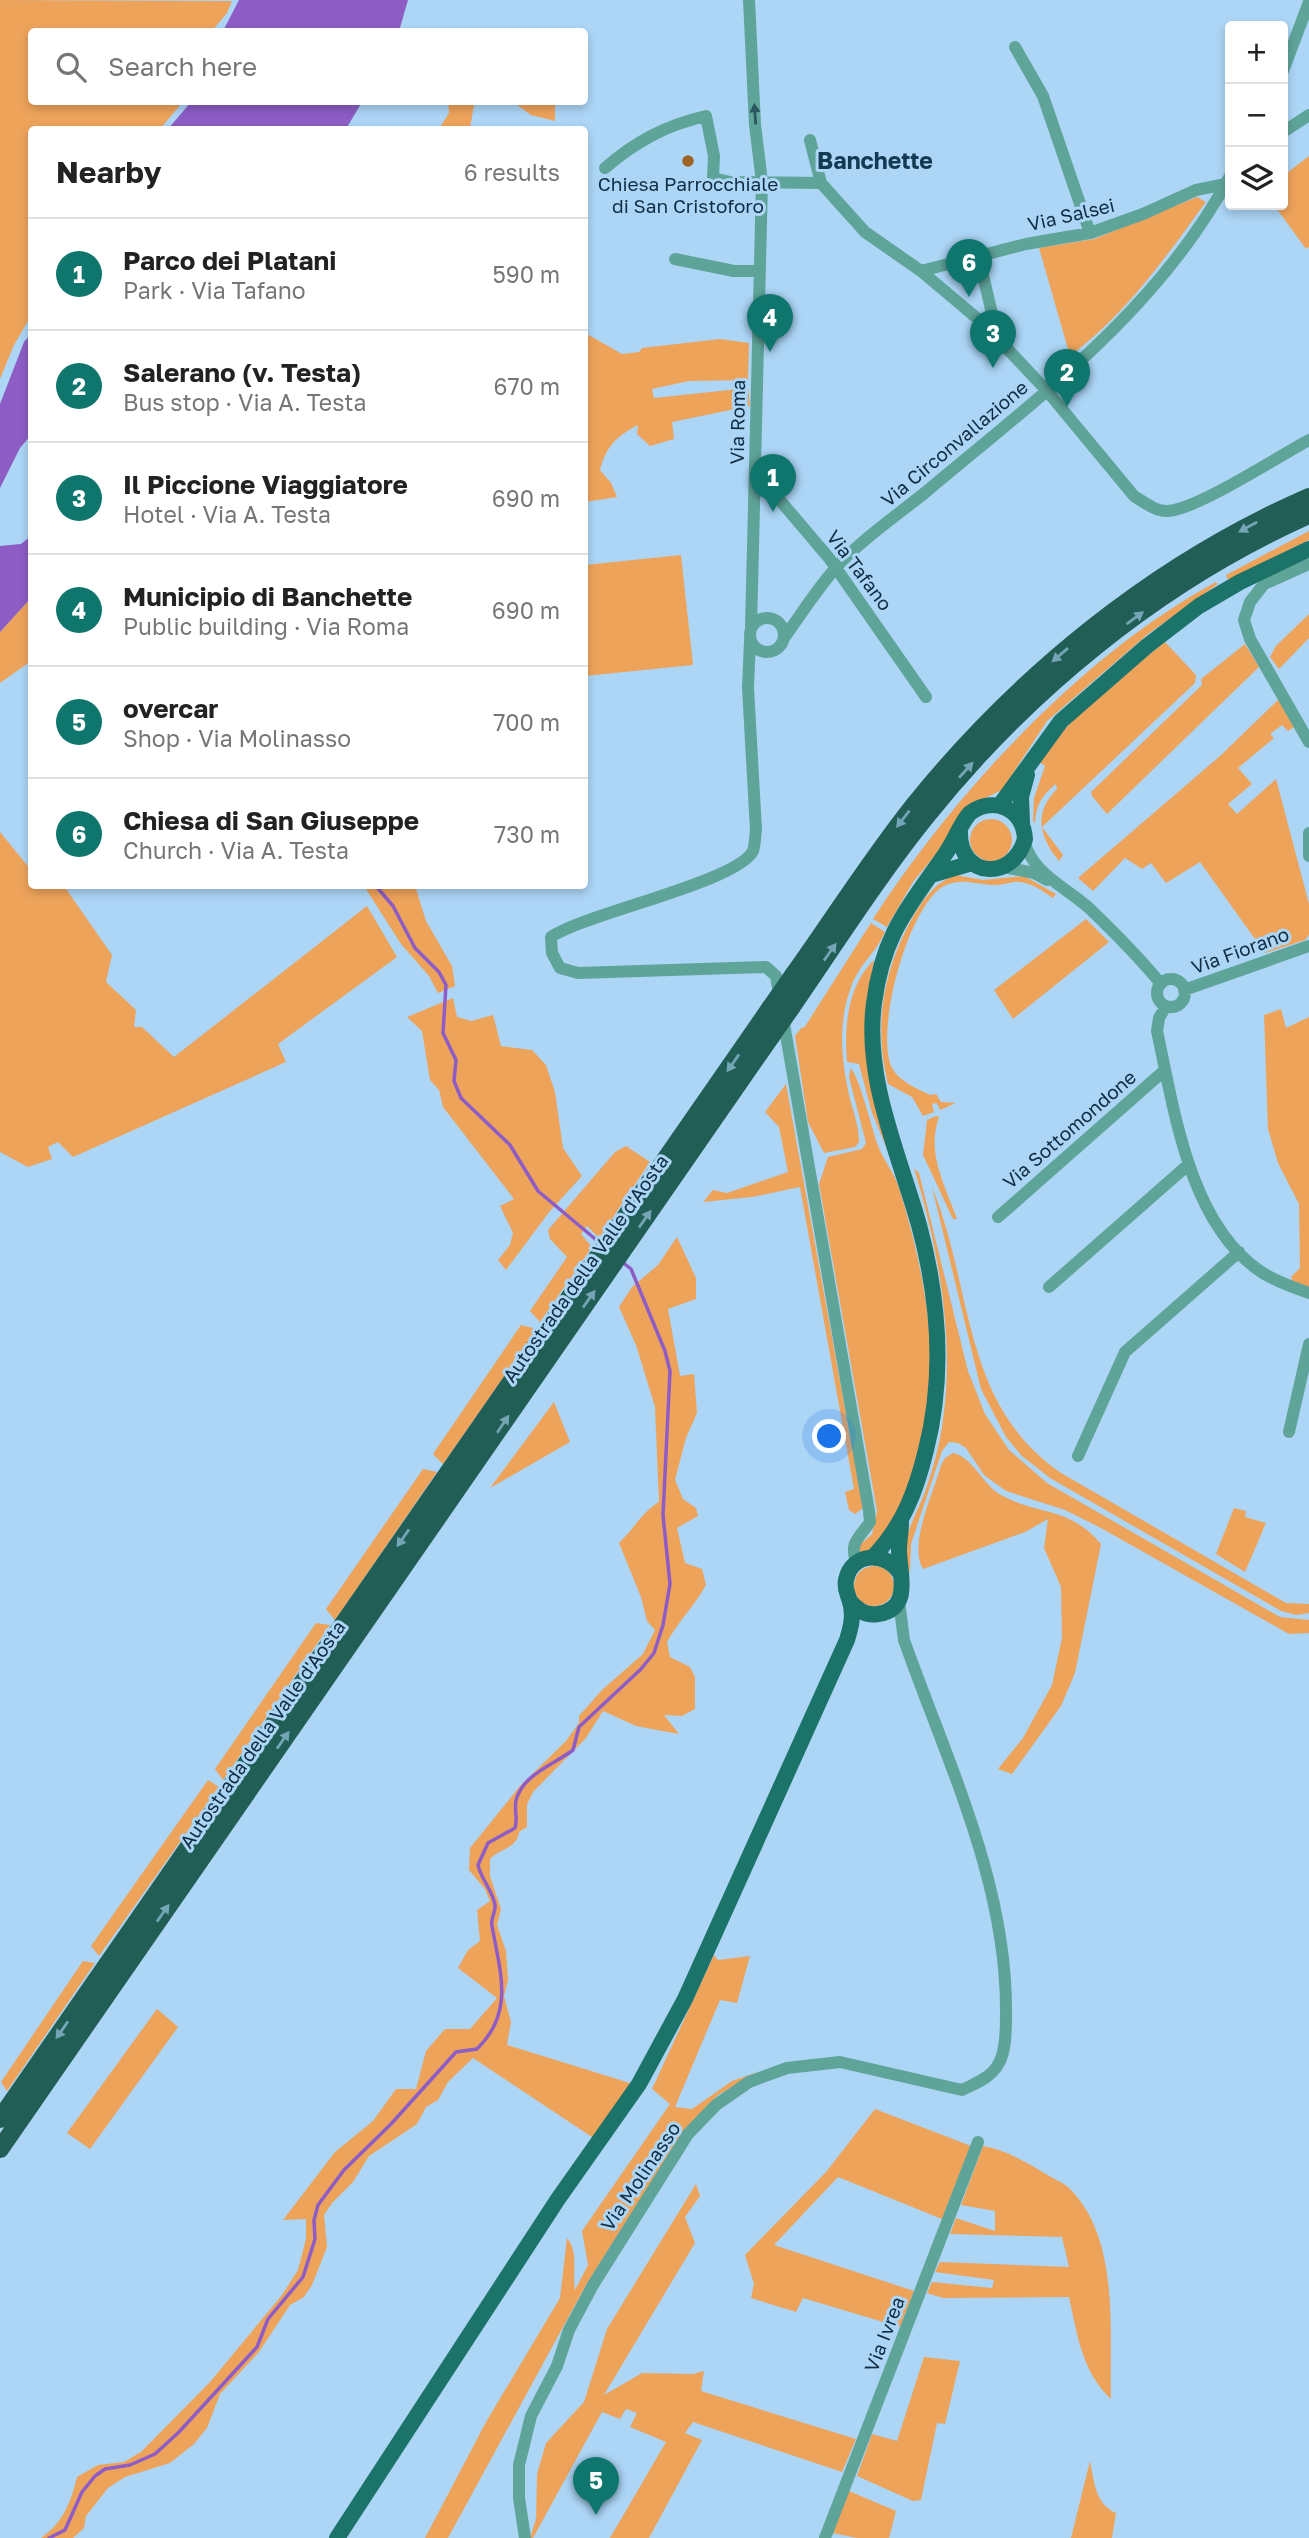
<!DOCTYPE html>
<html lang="en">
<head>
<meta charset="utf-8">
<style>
	body { margin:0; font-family:"Golos Text",sans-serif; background:#f6f6f6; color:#222 }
	.controls { position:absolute; right:21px; top:21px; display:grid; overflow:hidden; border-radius:7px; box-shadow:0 4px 10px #0003 }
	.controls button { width:63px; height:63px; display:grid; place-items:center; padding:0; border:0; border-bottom:2px solid #e0e0e0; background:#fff; color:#222; font:35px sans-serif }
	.you { position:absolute; left:830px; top:1437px; width:24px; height:24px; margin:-18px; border:5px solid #fff; border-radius:50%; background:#1a73e8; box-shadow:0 0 0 10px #1a73e833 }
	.badge { display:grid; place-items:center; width:46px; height:46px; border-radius:50%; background:#0f766e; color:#fff; font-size:23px; font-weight:700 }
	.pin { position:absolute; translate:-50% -58px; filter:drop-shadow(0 2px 4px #0008) }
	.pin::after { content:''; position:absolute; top:37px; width:24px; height:21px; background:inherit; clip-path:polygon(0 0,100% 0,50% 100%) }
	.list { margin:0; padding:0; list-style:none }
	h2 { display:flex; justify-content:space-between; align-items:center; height:91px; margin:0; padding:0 28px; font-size:30px }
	h2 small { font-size:23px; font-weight:400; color:#767676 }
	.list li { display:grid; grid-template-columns:46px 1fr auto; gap:21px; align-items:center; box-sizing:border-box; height:112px; padding:0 28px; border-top:2px solid #e0e0e0 }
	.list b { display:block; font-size:26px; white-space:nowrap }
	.list p { margin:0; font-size:23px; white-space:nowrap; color:#767676 }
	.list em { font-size:23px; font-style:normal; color:#767676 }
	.icon { flex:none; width:38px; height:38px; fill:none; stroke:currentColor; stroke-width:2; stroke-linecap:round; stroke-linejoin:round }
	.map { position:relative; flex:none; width:1309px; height:2538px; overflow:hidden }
	.search { position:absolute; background:#fff; box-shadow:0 4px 10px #0003; left:28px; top:28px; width:560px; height:77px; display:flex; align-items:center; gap:18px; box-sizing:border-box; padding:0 24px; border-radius:7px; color:#767676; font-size:26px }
	.panel { position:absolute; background:#fff; box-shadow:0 4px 10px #0003; left:28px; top:126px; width:560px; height:763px; border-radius:7px }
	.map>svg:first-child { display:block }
	.green { fill:#eea35b }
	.water { fill:#8d5dc5 }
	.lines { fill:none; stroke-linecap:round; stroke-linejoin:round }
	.stream { stroke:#8d5dc5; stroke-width:3.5 }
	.minor { stroke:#5fa499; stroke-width:12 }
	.major { stroke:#1b7369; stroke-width:16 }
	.highway { stroke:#215e56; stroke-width:18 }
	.highway-bridge { stroke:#215e56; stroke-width:18 }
	.oneway { fill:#2c5761 }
	.oneway2 { fill:#74a5b6 }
	.poi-dot { fill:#9f6325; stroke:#acd5f6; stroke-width:2.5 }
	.labels { text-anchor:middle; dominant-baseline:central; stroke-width:6; stroke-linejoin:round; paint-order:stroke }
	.poi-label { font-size:19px; fill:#102d43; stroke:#acd5f6 }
	.street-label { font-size:19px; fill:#102d43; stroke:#acd5f6 }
	.quarter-label { font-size:23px; font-weight:bold; fill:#143953; stroke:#acd5f6 }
</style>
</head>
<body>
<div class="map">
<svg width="1309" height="2538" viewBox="0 0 1309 2538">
	<rect width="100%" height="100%" fill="#acd5f6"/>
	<!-- green -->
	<path class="green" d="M0,0l232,1 -5,12 -15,18 -180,1v70h151l-23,27 -128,1 -1,186 -17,29 -14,34z
		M448,102h55l-29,3 -4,23 5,1h-56l6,-2 14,2 10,-16z
		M513,102h42v19l-24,-6z
		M1309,156v91l-3,2 -32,-44h9v-29z
		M1197,197l9,5c-41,56 -80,112 -136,154l-31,-108 55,-9z
		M585,333l37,21 17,-2 3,-4 78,-9 29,4 -1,37 -59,1 -37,8 2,9 94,-10 2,18 -78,16 2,17 -24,7 -13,-12 1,-9c-21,11 -32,21 -38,45l11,13 6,14 -32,5z
		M1309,531v9l-81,40 -2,-5z
		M681,555l12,110 -108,11v-111z
		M1216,582l2,2 -70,50 -101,87 -45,69 -31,15 -21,32 -37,45 -26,45 -14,-8c82,-127 210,-265 343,-337z
		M31,598v63l-31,22v-51z
		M1309,614v24l-30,31 -9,-12 6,-11z
		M1165,642l31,33 -1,8 -153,144 21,28 -4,6c-20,-25 -26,-48 -2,-72l-1,-5c-14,11 -21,22 -21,40l-2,-4 1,-22 11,-32 -7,-5c35,-47 82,-83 127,-119z
		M1245,644l14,23 -152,147 -15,-18 -1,-4 111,-107 -1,-6z
		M1279,699l15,28 -6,4 -6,-6 -12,9 4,4 -36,30 14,16 -24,20 9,10 39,-35 33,125v31l-4,5 -40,13 -65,-91 -34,21 -15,-20 -9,6 -17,-11 -32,33 -15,-13 142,-122z
		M970 840a21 21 0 1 1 42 0a21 21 0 1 1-42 0Z
		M0,832l31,38 1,16h32l48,69 -6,27 30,28 -2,17h8l32,30 193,-151 30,51 -119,87 8,18 -213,95 -15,-15 -10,5 4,12 -24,8 -28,-15z
		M955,875l28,5 41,-4 32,18 -3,4c-10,-7 -25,-18 -39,-16 -7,1 -13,3 -21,3 -17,-1 -30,-7 -47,0 -37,16 -72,147 -54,183 8,14 24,20 38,27l6,-1 5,8 15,1 -16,7 -3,-7 -5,1 2,8 -11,4 -11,-19 -24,-13c-14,-55 -6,-108 20,-158 12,-22 23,-41 47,-51z
		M364,886l52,3 10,32 26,45 3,20 -17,7 -9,-17 -28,-32z
		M1086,919l23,23 -96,77 -19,-29z
		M871,923l14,9c-8,19 -24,31 -32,50 -16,39 -12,77 -3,117 4,14 9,29 9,43l-4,5 -31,6 -16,-31 -13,-86 7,-9 2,1z
		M874,960l-9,56 27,145 -20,-48 -13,-49 -12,-2c-3,-35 0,-76 27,-102z
		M453,998l4,19 14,4 22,-6 8,31 31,4 14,15 9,27 8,56 19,28 -32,35 -44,59 -8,-10 12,-15 3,-12 -13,-27 14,-7 -71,-92 -4,-17 -9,-10 -8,-49 -15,-14z
		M1281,1009l5,19 23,-11v270l-16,-4 -2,-6 9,-9 -1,-64 -21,-41 -10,-34 -4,-114z
		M851,1068c9,12 20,57 26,75 5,15 16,28 21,42 32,100 55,232 -1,327 -11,17 -17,35 -37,43v-10l12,-11 5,-23 -58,-327 9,-27 34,-8 4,-6 -17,-66z
		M786,1084l77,424 -8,6 -6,-4 -4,-18 9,-3 -54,-302 -48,10 -49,5 10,-12 14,3 61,-21 -9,-45 -14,-15z
		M936,1116l3,1c-13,36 6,68 18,102h-4l-30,-64 4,-35z
		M626,1146l24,16 -51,76 -12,-12 -6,8 11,13 -52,75 -10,-11 37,-54 -17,-18 -2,-9 67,-78z
		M914,1168l5,5 49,198 17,43 24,36 38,33 233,134 29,3v13l-20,1 -188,-106 -36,-18 -59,-19 -22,-16 -18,-27 -8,-5 -9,-1 -7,9 -31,93 -1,29c-3,-10 -6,-20 -4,-31 3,-17 13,-34 19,-50 8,-23 15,-48 18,-72 12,-83 -5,-173 -29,-252z
		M932,1187c42,103 29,217 129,286l225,130 23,1v9l-13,2 -15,-4 -231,-133 -28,-22 -16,-19 -25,-48z
		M677,1237l19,41v21l-28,10 12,67 14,-2 3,39 -11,25 -11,42 8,19 13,9 2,8 -21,12 8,35 17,6 4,16c-12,22 -27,35 -39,57l3,15 20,10 5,10v32l-13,7 -18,-1 15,19 -43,-8 -33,-15 -17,27 -53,54 -6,12v23l-8,5c-2,17 -19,16 -29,27v17l11,33 -4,16 9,26 2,29 -4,16 7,26 -4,23 126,39 -38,55 -122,-81 -25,24 -10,18 -12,7 -9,17 -48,32 -16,26 -21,21 -8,12 3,32 -15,38 -8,12 -14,8 -31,47 -39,42 -13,34 -13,16 -24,19 -45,14 -17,11 -22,28 -2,12 -11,10h-32c22,-15 30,-36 36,-61l21,-12 26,-3 17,-10 69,-70 72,-87 16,-25 8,-31v-20l-23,1 52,-68 38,-31 23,-32h20l10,-38 19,-22h25l27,-31 -39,-30 10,-18 12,-9 -3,-31 13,-9 -5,-12 -16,-19 1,-22 50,-62 46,-45 13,-18v-7l23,-26 41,-36 12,-24 -8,-9 -6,-24 -22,-54c14,-13 24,-32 40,-41l-4,-95 -19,-62 -17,-38 13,-20 26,-22z
		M521,1325l16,4 -94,135 -10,-10z
		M554,1402l16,40 -80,46z
		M953,1453c20,4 29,31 48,42 38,21 68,11 100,49l-26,129 -14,33 -49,68 -14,-5 25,-31 29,-53 10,-47 -1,-51 -17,-39 4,-29 -23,13 -102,37c-15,-25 11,-77 18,-104l4,-7z
		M423,1469l14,3 -102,148 -9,-11z
		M1234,1508l12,3 -1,6 21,6 -21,49 -29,-18z
		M854 1586a20 20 0 1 1 40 0a20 20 0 1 1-40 0Z
		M316,1623l14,2 -107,155 -8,-11z
		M208,1780l11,7 -120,169 -8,-10z
		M714,1955l4,5 32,-4 -13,47 -17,-3 -45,107 17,2 40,-28 26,-9 -40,23 -35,37 -97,153 -138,253h-23l61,-116 74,-124 7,-60c12,13 5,36 8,52l13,-25 -6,-34 88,-127 -18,-15z
		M83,1961l12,2 -88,128 -6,-9z
		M157,2009l21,18 -88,122 -23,-16z
		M875,2109l96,37 -29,73 -104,-42 -64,68 140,46 -14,36 -97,-29 -7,14 -45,-14 3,-14 -9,-29 81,-83z
		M983,2146c23,4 43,16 63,28 7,5 17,8 23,14 52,51 40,145 42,211 -29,-27 -34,-65 -42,-102l-126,1 -16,-5 5,-11 60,6 2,-8 -59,-8 5,-10 129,5 -7,-30 -112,-3 6,-16 39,13v-20l-34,-6z
		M696,2184l4,12 -15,21 10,26 -91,152 38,-22 51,1 11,-3 -3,20 155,48 -14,33 -149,-50 -8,11 17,7 -53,98h-39l56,-96 -36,-15 7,-14 -11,-4 -6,10 -18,-7 -69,126h-3l6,-19 1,-45 9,-31 38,-41 23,-73z
		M924,2357l36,4 -15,63 -8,-1 -16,77 -8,1 -56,-25 15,-42 25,7z
		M1090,2461c4,20 5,43 26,52l-4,25h-41z
		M849,2491l47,20 -7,27h-32l-24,-5z"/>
	<!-- water -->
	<path class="water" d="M239,0h169l-9,31h-176z
		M191,102h171l-16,27h-178z
		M31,334v101l-11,13 -20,40v-84l24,-62z
		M31,536v62l-31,34v-86l21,-2z"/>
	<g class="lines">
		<!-- stream -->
		<path class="stream" d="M376,886l17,20 22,42 24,24 7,13 -3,48 13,27 -2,21 7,17 49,47 28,46 62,52
			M49,2538l16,-8 17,-38 13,-16 10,-7 25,-4 25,-11 24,-22 78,-85 11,-28 35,-42 12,-38 -1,-19 4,-15 26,-35 47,-46 65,-72 21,-3c38,-37 23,-77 15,-123 -2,-7 4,-14 3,-21 -2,-14 -14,-26 -17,-40l10,-22 27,-15c3,-10 -1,-18 1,-28 7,-26 39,-36 57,-50l6,-23 62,-58 13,-16 9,-28 7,-41 -7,-69 7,-144 -5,-20 -34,-82 -10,-8"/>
		<!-- minor -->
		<path class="minor" d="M749,0l6,125 7,57 -11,446
			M1015,47l28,49 47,137
			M1283,71l26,-69
			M1283,132l26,-17
			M810,140l11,43
			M605,168c30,-26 61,-43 101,-52l8,40 -1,22 17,4 91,1 44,49 56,39 64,54 62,66 87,105c10,6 22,16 34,15 30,-2 111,-55 141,-71
			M979,258l15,64 -9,3
			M675,259l59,12h26
			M921,271l105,-27 64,-11 53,-19 53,-24 30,-6
			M755,471l74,87 97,139
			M1309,564l-45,20 -14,18 -6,18 6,19 59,103
			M750 635a17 17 0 1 1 34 0a17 17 0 1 1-34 0Z
			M784,638c18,-25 36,-54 57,-76 26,-27 58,-48 86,-71 112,-94 233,-183 303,-315
			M750,640l-2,48 8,142c-1,6 -1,16 -3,21 -16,31 -166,62 -202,86l1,16 8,15 18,5 188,-6 10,9 4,24
			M1309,833v23
			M1024,840c8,34 42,47 66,69 25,24 49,48 71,75
			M1004,867l30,6 13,7
			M1157 993a14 14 0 1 1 28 0a14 14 0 1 1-28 0Z
			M1184,990l125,-44
			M1166,1006l-7,12 -2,13c17,78 32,192 103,240 14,10 33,16 49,22
			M783,1018l86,493 1,11c-10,15 -22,21 -13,41
			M998,1217l167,-147
			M1049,1287l140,-123
			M1289,1432l20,-88
			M1078,1456l47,-104 114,-100
			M525,2538l-6,-40v-33l12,-49 26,-50 12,-36 24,-45 95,-151 28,-29 33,-23 38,-14 53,-6 122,28c14,-7 29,-12 37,-27 7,-12 7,-34 7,-47 2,-132 -59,-254 -102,-376l-5,-39
			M825,2538l153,-396"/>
		<!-- major -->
		<path class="major" d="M1000,805l61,-84 86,-75 52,-40 41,-24 69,-33
			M1022,823l-1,-26 6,-22
			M931,875l41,-12
			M873,1557c30,-31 43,-66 53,-107 19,-75 13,-151 -7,-225 -20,-71 -55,-146 -45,-222 9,-69 34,-95 72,-150 9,-13 14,-29 24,-40 24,-17 53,-5 55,26 -12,43 -66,39 -65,-7
			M850,1601c7,9 16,15 28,13 35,-5 21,-42 21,-64 0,-9 2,-18 2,-27
			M337,2538l221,-339 81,-115 46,-85 162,-359c4,-13 7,-25 3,-38 -2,-8 -6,-13 -4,-22 6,-29 42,-29 55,-5"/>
		<!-- highway -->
		<path class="highway" d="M794,974c40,-56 77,-115 120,-169 105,-130 241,-241 395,-308
			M791,1008c44,-64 86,-130 134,-190 101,-127 235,-237 384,-303
			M0,2119l771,-1112
			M0,2149l772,-1114"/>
		<!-- highway-bridge -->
		<path class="highway-bridge" d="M771,1007l23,-33
			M772,1035l19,-27"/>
	</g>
	<!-- one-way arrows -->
	<defs><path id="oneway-solid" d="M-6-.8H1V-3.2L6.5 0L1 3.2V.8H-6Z" transform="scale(1.75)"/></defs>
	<use class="oneway" href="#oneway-solid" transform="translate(755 114) rotate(-94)"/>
	<g class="oneway2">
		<use href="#oneway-solid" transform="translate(1248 527) rotate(151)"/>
		<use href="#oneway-solid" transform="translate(1135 618) rotate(-36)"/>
		<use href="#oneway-solid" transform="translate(1060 655) rotate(139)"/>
		<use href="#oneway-solid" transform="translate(966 770) rotate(-48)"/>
		<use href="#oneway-solid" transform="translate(903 819) rotate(128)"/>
		<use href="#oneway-solid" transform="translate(830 952) rotate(-55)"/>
		<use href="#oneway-solid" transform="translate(733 1063) rotate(125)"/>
		<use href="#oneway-solid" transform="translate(645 1219) rotate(-55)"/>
		<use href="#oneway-solid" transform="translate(589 1299) rotate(-55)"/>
		<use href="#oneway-solid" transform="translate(503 1424) rotate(-56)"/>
		<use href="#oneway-solid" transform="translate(403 1538) rotate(125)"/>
		<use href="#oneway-solid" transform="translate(283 1740) rotate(-55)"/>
		<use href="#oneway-solid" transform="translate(163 1913) rotate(-55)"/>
		<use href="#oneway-solid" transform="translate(62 2030) rotate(125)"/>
	</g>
	<!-- markers -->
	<circle class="poi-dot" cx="688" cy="161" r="7"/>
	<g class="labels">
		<!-- poi labels -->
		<g class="poi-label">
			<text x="688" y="183">Chiesa Parrocchiale<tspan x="688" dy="22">di San Cristoforo</tspan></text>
		</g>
		<!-- street labels -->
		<g class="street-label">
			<text transform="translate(1071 214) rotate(-13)">Via Salsei</text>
			<text transform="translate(737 422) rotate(-89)">Via Roma</text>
			<text transform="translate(954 443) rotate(-40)">Via Circonvallazione</text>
			<text transform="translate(860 570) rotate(53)">Via Tafano</text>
			<text transform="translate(1240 950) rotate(-20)">Via Fiorano</text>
			<text transform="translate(1069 1129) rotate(-41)">Via Sottomondone</text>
			<text transform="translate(585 1268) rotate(-55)">Autostrada della Valle d'Aosta</text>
			<text transform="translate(262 1734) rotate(-55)">Autostrada della Valle d'Aosta</text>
			<text transform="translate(640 2176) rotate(-56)">Via Molinasso</text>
			<text transform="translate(884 2334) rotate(-69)">Via Ivrea</text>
		</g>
		<!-- quarter labels -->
		<g class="quarter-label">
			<text x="875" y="160">Banchette</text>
		</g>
	</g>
</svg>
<div class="controls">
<button>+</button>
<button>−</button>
<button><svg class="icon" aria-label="layers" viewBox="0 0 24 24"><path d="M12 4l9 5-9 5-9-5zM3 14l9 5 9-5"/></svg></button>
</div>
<div class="you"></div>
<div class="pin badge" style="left:773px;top:512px">1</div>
<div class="pin badge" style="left:1067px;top:407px">2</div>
<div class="pin badge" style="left:993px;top:368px">3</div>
<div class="pin badge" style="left:770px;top:352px">4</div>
<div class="pin badge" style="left:596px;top:2515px">5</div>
<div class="pin badge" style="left:969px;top:297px">6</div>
<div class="search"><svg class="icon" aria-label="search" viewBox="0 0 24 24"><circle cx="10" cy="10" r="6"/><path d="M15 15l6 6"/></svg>Search here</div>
<section class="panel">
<h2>Nearby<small>6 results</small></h2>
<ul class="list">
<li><span class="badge">1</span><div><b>Parco dei Platani</b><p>Park · Via Tafano</p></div><em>590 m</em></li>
<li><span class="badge">2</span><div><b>Salerano (v. Testa)</b><p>Bus stop · Via A. Testa</p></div><em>670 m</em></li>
<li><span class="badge">3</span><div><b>Il Piccione Viaggiatore</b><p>Hotel · Via A. Testa</p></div><em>690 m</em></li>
<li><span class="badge">4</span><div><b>Municipio di Banchette</b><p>Public building · Via Roma</p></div><em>690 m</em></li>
<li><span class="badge">5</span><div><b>overcar</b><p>Shop · Via Molinasso</p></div><em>700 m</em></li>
<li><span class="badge">6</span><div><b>Chiesa di San Giuseppe</b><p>Church · Via A. Testa</p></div><em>730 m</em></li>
</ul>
</section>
</div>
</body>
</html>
